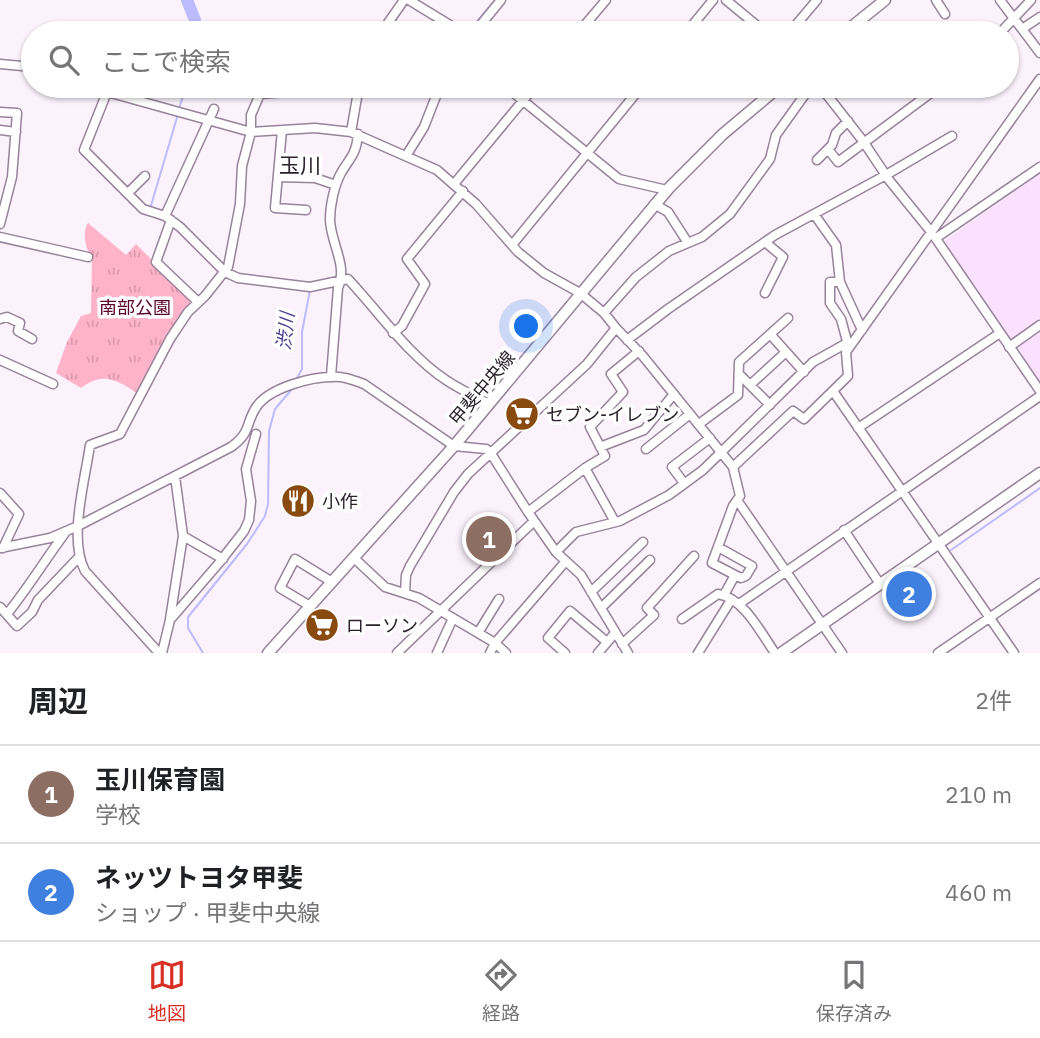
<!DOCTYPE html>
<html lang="ja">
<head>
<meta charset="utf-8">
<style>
	body { margin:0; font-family:"IBM Plex Sans","Noto Sans JP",sans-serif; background:#f2f2f2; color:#202124 }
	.you { position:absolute; left:527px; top:327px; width:24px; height:24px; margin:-18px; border:5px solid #fff; border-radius:50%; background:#1a73e8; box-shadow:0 0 0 10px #1a73e833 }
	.badge { display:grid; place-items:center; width:46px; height:46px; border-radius:50%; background:#d93025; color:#fff; font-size:23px; font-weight:700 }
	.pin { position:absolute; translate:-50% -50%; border:4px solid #fff; box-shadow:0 2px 7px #0006 }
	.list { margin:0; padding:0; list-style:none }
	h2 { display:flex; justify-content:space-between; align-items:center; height:91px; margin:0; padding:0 28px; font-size:30px }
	h2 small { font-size:23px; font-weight:400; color:#757577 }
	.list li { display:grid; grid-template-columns:46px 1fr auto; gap:21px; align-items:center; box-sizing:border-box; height:98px; padding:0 28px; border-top:2px solid #e0e0e0 }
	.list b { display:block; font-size:26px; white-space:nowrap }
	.list p { margin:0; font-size:23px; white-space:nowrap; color:#757577 }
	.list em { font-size:23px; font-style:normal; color:#757577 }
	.icon { flex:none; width:38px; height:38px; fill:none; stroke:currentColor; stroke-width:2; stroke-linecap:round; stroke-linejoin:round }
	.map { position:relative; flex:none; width:1040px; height:653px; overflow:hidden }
	.search { position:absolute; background:#fff; box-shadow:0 2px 5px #0004; left:21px; right:21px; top:21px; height:77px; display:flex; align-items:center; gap:18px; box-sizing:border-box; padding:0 24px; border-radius:38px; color:#757577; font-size:26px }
	.sheet { height:287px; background:#fff }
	nav { display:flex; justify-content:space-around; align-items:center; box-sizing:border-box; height:98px; border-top:2px solid #e0e0e0; background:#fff; font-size:19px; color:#757577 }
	nav a { display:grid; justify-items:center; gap:4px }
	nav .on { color:#d93025 }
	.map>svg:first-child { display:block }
	.built { fill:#fbe0ff }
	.park { fill:url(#park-tufts) }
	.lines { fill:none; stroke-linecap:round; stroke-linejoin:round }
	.stream { stroke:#bbbbfd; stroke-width:2 }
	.river { stroke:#bbbbfd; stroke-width:12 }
	.minor-casing { stroke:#97839a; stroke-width:11 }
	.major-casing { stroke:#97839a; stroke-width:13 }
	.minor { stroke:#fff; stroke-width:8 }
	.major { stroke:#fff; stroke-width:10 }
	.labels { text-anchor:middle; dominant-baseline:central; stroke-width:7; stroke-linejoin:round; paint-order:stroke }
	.park-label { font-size:18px; fill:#59002b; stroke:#fff }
	.street-label { font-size:18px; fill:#2b222c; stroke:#fff }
	.poi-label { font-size:18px; fill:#2b222c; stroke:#fff; text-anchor:start }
	.water-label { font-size:19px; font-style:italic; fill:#4a4390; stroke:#fff }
	.quarter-label { font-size:21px; fill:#2b222c; stroke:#fff }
</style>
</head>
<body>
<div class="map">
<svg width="1040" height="653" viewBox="0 0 1040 653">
	<defs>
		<pattern id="park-tufts" width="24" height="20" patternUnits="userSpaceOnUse" patternTransform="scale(1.75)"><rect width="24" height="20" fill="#feb3c9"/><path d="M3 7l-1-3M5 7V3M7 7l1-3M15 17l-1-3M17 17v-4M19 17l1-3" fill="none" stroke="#da9aad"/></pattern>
	</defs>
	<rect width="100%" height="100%" fill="#fbf2fc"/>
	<!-- built -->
	<path class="built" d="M1040,174v208l-96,-141z"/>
	<!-- park -->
	<path class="park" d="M88,223l38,32 10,-11 55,55 -1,6 -53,88c-20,-13 -34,-22 -56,-5l-25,-15 11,-31 14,-26 10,-3 1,-56c-7,-7 -10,-26 -4,-34z"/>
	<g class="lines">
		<!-- stream -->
		<path class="stream" d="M475,24l20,-24
			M179,109l7,-23
			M150,209l28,-95
			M296,380l6,-11v-37l8,-42
			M951,550l89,-62
			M203,653l-15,-25v-11l59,-73 18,-28 3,-12 1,-73 6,-22 17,-20"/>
		<!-- river -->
		<path class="river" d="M187,0l8,20 -1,13"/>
		<!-- minor casing -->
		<g class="minor-casing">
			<path id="minor" d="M409,0l49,30v3
				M726,0l40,33
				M936,0l9,14
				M1000,0l40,53
				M121,28v5
				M1022,29l18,-12
				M84,33l1,-3
				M381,33l23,-33
				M474,33l27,-33
				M578,33l28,-33
				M686,33l27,-33
				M789,33l28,-33
				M1000,33l31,-33
				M0,64l33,3
				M96,86l4,4 151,42 64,-4 36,4 86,38 39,34 42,48 26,21 36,20 24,20 12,15 26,27 91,112 7,29 -7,10 -21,57 23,12 -11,20
				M122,86v10
				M505,86l114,93 48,11
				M820,86l43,55 26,39 43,53 108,158
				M107,92l-23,58 59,59 22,7 15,11 45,45 13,6 72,9 38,-8c32,34 59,75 98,101 13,9 29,16 43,24
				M0,112l17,1 -5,64 -12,47
				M0,130l16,2
				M282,130l-7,78 31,2
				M351,132l8,-46
				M828,149l10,13 102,-76
				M406,156l18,-29 16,-41
				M817,160l15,-15 4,-12 12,-12
				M278,177l37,1 21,7
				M454,184l81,-98
				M128,193l17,-17
				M654,204l14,8 20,31
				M814,214l22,31 4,37h-10v21l11,16 7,26
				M165,216l49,-107
				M171,220l-15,42 41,39
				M0,237l88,20
				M936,238l104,-71
				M512,245l130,-159
				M840,282l22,48
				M765,293l18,-36 -18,-15
				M604,313l32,-36 33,-26 33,-14 28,-23 40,-55 6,-24 35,-49
				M0,319l7,-2 13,6 -2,8 14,8
				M393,333l9,-7 23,-42 -18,-25 56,-68
				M770,334l34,38
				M627,340l41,-31 107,-74 111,-60 66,-39
				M1009,347l31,-22
				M0,360l53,24
				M739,374l31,31
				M331,376l7,-88c10,-22 -7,-44 -8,-68 0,-14 4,-34 11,-47 10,-17 15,-18 17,-39
				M750,385l36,-33
				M833,391l181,262
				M699,424l39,-29 1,-33 49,-44
				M858,428l142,-95
				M600,447l44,-17 30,-36
				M646,449l44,-35
				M733,467l60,-56 11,8 44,-43 -2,-24 194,-273
				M585,468l30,54
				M684,483l-12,-16 38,-29
				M0,493l19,21 -16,34
				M737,500l105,153
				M528,512l57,-44 20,-12 -15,-29 33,-35 -12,-18 28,-23
				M844,530l36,54
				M183,536l40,23
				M718,547l34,19 -6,10 -5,2 -6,-3
				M0,548l50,-10 28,-12 153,-79c21,-15 14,-24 26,-41 13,-18 53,-29 75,-29 11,-1 21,3 32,7l90,62 32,3 4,3 38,60 28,40 25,23 47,78
				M556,552l20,-20 44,-11 49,-26 34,-25 110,-108 34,-19
				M354,558l31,29 34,11 76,45 11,10
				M591,592l52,-50
				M405,593l1,-18 4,-9 44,-74 14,-18 119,-110 29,-36
				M739,604l301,-208
				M310,606l-30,-18 15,-29 37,23
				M0,607l17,19 15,-14 6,-12 40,-42
				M601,608l49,-48
				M7,614c21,-26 38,-54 58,-81
				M170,619l13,-83 -8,-60
				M682,619l36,-25c26,4 43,39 57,59
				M478,633l21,-34
				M622,644l32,-29 -7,-7 47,-52
				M159,653l-74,-82c-17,-32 0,-90 5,-126l30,-11 50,-95 18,-27 17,-16 23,-29 12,-63 2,-38 9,-34v-17l9,-21 40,-3
				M162,653l8,-33 49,-57 25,-32 5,-11 2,-19 -5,-32 10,-35
				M397,653l137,-132
				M437,653l16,-35
				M490,653l5,-10 71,-82
				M565,653l-17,-15 22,-27 37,31
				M598,653l17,-20
				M698,653l33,-53
				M938,653l102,-70"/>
		</g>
		<!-- major casing -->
		<g class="major-casing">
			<path id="major" d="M844,33l41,-33
				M268,653l186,-207 215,-258 54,-54 57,-48
				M781,653l259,-180"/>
		</g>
		<!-- minor -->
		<use href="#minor" class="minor"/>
		<!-- major -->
		<use href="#major" class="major"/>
	</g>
	<!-- icons -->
	<defs>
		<g id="supermarket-disc" transform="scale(1.75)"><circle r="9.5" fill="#884a0e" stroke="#fff"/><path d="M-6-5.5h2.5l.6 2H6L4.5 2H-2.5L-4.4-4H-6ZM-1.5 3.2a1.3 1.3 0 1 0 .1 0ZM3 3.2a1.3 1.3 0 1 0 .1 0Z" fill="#fff"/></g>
		<g id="restaurant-disc" transform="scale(1.75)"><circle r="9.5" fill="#884a0e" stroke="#fff"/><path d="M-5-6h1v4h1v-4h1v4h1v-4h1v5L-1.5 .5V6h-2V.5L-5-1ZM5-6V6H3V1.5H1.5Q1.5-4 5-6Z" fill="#fff"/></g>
	</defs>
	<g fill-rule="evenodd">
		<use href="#supermarket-disc" x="522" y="414"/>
		<use href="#restaurant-disc" x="298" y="501"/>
		<use href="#supermarket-disc" x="322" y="625"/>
	</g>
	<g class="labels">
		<!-- park labels -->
		<g class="park-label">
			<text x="135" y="307">南部公園</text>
		</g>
		<!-- street labels -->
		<g class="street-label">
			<text transform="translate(482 388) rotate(-50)">甲斐中央線</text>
		</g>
		<!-- poi labels -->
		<g class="poi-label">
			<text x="546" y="414">セブン-イレブン</text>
			<text x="322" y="501">小作</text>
			<text x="346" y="625">ローソン</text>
		</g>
		<!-- water labels -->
		<g class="water-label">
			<text transform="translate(285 331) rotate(-84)">渋川</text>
		</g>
		<!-- quarter labels -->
		<g class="quarter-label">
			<text x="300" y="165">玉川</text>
		</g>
	</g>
</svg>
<div class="you"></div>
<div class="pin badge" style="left:489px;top:539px;background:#8d6e63">1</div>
<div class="pin badge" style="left:909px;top:594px;background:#3f7fe0">2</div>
<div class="search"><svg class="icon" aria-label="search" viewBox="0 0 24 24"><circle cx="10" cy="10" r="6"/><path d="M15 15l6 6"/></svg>ここで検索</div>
</div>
<section class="sheet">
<h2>周辺<small>2件</small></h2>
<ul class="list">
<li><span class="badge" style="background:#8d6e63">1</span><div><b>玉川保育園</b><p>学校</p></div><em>210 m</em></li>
<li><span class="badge" style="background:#3f7fe0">2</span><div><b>ネッツトヨタ甲斐</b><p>ショップ · 甲斐中央線</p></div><em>460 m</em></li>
</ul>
</section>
<nav>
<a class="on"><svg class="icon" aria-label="map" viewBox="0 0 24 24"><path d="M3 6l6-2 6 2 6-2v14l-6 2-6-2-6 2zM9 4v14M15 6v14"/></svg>地図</a>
<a><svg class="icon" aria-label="directions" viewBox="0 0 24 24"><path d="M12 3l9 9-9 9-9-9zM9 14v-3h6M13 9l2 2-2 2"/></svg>経路</a>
<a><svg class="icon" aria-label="saved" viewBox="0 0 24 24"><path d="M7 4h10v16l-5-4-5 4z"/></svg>保存済み</a>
</nav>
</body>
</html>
